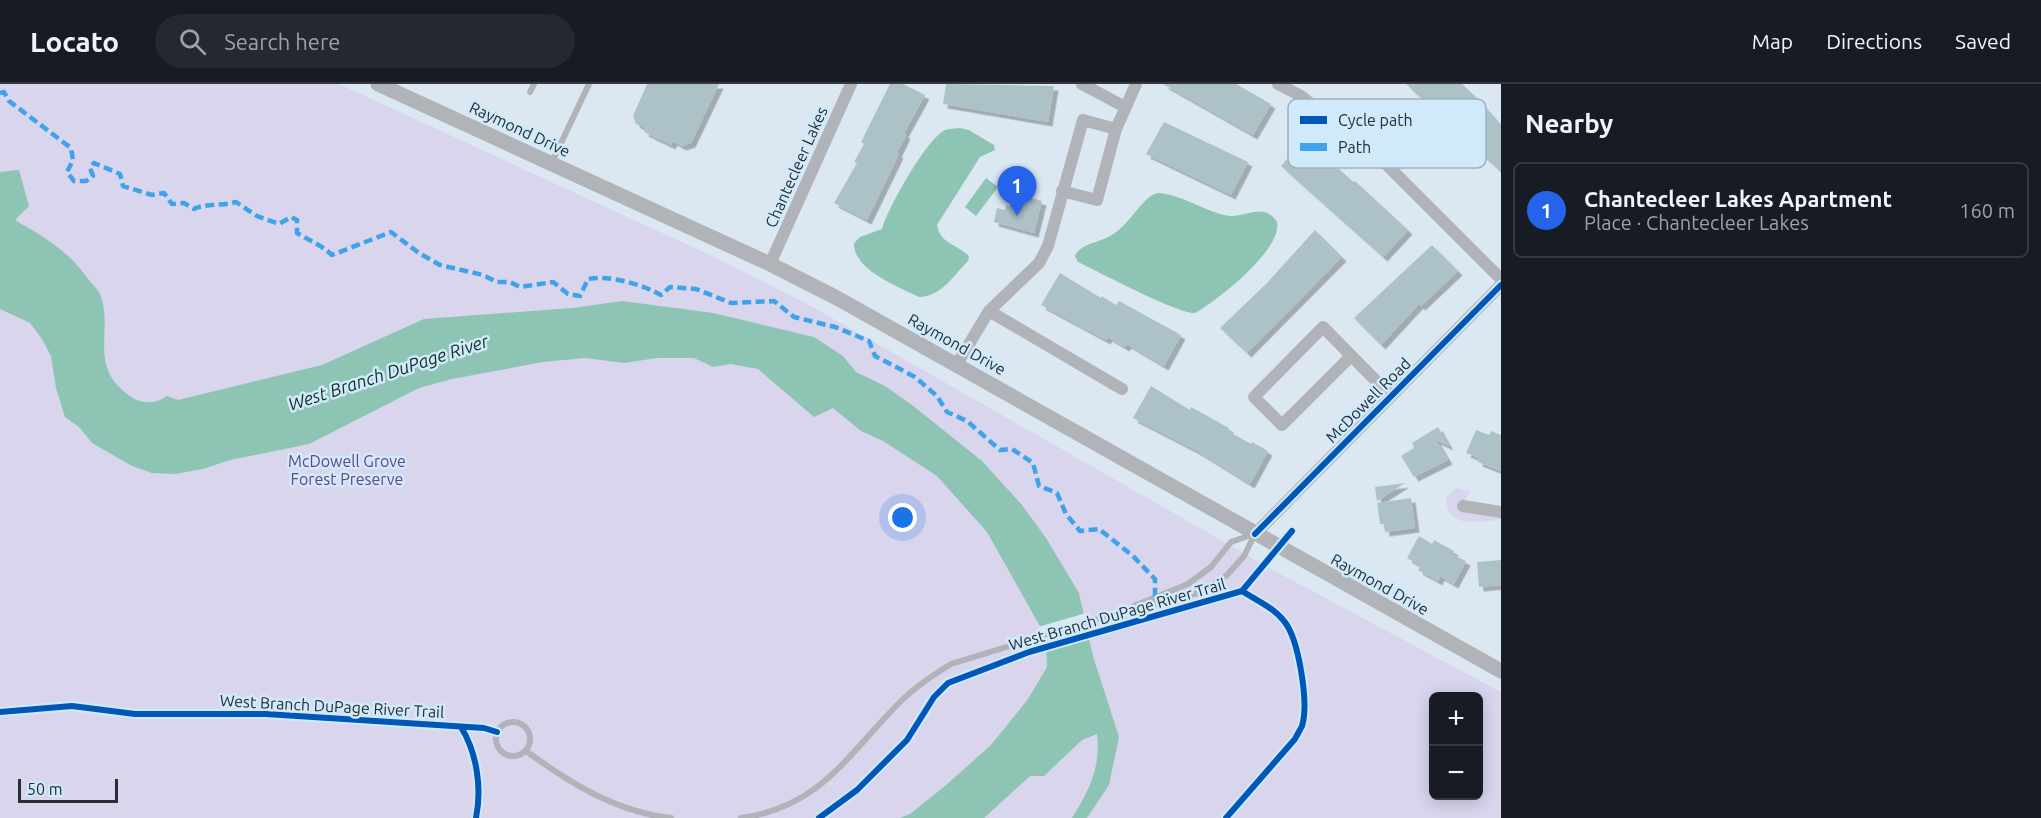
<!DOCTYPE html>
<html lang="en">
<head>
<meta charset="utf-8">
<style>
	body { margin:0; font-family:Ubuntu,sans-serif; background:#242831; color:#f1f3f6 }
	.controls { position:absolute; right:18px; bottom:18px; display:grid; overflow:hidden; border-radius:9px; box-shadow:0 3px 15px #0003 }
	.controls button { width:54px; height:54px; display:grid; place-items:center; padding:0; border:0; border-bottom:2px solid #363941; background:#171b24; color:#f1f3f6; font:30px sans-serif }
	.scale { position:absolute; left:18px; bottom:15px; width:100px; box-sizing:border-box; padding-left:6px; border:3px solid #242e34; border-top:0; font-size:16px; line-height:21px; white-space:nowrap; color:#242e34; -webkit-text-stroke:4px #d1eafb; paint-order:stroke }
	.you { position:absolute; left:903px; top:434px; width:21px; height:21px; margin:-15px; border:4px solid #fff; border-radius:50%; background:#1a73e8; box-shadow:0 0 0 9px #1a73e833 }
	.badge { display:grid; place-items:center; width:39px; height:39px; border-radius:50%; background:#2563eb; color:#fff; font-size:20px; font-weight:700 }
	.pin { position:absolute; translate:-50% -50px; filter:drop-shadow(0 2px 3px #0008) }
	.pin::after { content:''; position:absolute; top:32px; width:21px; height:18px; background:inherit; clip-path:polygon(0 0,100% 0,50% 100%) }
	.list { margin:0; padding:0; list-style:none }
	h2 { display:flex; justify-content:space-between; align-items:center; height:78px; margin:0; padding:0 24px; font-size:26px }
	h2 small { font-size:20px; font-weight:400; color:#9ea1a6 }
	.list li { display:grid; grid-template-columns:39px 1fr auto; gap:18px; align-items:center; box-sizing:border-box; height:96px; margin:0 12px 12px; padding:0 12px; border:2px solid #363941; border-radius:9px }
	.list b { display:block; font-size:22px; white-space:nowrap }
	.list p { margin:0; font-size:20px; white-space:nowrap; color:#9ea1a6 }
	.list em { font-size:20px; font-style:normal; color:#9ea1a6 }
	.icon { flex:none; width:33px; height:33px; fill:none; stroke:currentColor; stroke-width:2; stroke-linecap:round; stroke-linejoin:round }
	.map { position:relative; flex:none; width:1501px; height:734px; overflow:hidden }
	header { display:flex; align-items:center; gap:36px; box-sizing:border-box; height:84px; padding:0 30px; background:#171b24; border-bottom:2px solid #363941 }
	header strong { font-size:28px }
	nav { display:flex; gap:33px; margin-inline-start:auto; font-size:21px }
	.search { width:420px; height:54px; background:#242831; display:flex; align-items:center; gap:15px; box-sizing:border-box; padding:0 21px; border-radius:33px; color:#9ea1a6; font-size:22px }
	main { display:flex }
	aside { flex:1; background:#171b24 }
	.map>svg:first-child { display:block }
	.green { fill:#d9d5ed; fill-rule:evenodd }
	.water { fill:#8ec4b3 }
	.pier { fill:#dbe8f1 }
	.building { fill:#acc2c7; filter:url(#shadow) }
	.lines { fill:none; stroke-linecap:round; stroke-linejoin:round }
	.service { stroke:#b0b3b7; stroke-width:6 }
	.minor { stroke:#b0b3b7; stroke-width:12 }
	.tertiary { stroke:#b0b3b7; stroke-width:15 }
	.quiet { stroke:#3ea3eb; stroke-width:4.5; stroke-dasharray:9 4.5; stroke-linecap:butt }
	.cycleway-casing { stroke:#d1eafb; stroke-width:10 }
	.cycleway { stroke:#0057b8; stroke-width:6 }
	.labels { text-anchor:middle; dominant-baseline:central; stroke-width:5; stroke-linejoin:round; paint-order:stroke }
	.street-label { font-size:16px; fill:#242e34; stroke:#d1eafb }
	.park-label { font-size:16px; fill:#674487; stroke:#d1eafb }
	.water-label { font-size:18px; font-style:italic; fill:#113227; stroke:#d1eafb }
	.key { fill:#d1eafb; stroke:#9db2bf; stroke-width:1.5 }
	.key-label { font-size:16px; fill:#242e34 }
</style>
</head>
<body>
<header>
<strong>Locato</strong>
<div class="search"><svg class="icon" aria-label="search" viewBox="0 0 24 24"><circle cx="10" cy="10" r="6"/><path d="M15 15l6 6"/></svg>Search here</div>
<nav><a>Map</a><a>Directions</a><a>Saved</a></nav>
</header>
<main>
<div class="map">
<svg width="1501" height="734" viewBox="0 0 1501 734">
	<defs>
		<filter id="shadow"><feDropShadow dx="4.5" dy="4.5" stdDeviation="0" flood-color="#0004"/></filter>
	</defs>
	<rect width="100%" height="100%" fill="#dbe8f1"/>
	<!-- green -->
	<path class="green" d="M0,0h339l371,171 99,50 475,271 217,116v126h-1501zM1434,612h44v100h-44z
		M1456,404l14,3 -5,10 31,11 5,-6v13c-22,4 -55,10 -55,-21z"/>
	<!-- water -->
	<path class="water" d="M960,44l9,2 25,15 1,5 -15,7 -43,68c3,19 20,19 32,31l-1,5c-14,14 -27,36 -49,36 -20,-10 -66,-27 -65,-54l6,-6 22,-8c6,-21 42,-85 60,-97 5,-4 11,-3 18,-4z
		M19,86l10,36 -14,14c30,18 50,28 71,56 4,6 11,12 14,18 15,38 -15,73 33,104 11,7 24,5 34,-2l11,4 144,-35 102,-46 148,-11 50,-7 91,12 101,24 29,19 13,16 29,14 27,19 70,56 40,44 24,33 33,55 14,63 26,81 -10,48 -22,33h-15c17,-27 29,-51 25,-84l-15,6 -38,36h-14l-46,42h-84l10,-4 35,-28 46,-41 37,-46 19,-32 -1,-30 -59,-105 -50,-56 -54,-35 -22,-10 -28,-23 -19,9 -56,-48 -27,-5 -18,3 -19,-9h-37l-33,5 -39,-5 -42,4 -91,17 -33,9 -110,56 -79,16 -27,9 -28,5 -23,-1 -20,-7 -40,-23 -13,-16 -14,-10 -9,-29 -5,-32 -9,-17 -12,-16 -30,-14v-137z
		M986,94l12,9 -22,29 -11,-9z
		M1158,109c26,2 49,20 72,23 17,1 34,-14 47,6 6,27 -60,79 -82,91 -15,2 -98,-42 -117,-51l-3,-6c5,-11 20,-13 31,-18 23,-9 35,-42 52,-45z"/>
	<!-- pier -->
	<path class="pier" d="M1086,529l6,25 -48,14 -1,-14 -5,-11z"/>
	<!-- building -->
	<path class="building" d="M647,0h72l-28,59 -9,3 -9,-5 -2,4 -27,-13 2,-4 -10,-4 -3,-8z
		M890,0h13l22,11 -21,38 2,2 -9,18 2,1 -32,66 -33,-17 23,-40 -3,-1 10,-18 -3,-2z
		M946,0l108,2 -6,36 -105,-18z
		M1163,0h73l35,20 -18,31z
		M1406,0h56l14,13 25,28v47z
		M1164,38l84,40 -17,33 -85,-41z
		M1306,54l31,32 1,-2 15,14 2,-1 53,49 -25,27 -102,-91z
		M1013,109l29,8 -8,32 -40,-11 3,-14 8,2 1,-5 4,1z
		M1315,146l27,27 -95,96 -27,-25 46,-44z
		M1432,161l26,26 -37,35 -2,-2 -38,41 -27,-27z
		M1060,189l41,25v-2l15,9 3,-4 62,34 -17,31 -37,-22 -2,3 -17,-10 -2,3 -65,-35z
		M1151,302l39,24 1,-3 38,21 -1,3 23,13 1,-2 16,9 -18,33 -53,-33 -64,-33z
		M1438,343l11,19 -13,-6 12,20 -34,17 -13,-21 13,-8 -2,-5z
		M1476,346l13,5 2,-4 10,4v36l-23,-9 1,-4 -13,-5z
		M1405,399l-28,18 -2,-14z
		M1411,414l4,30 -30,4 -1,-8h-4l-3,-21z
		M1419,452l13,8 2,-4 20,11 -2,3 14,7 -12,23 -14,-8 -2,5 -20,-11 3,-4 -14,-8z
		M1501,476v25l-22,2 -2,-25z"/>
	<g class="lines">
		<!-- service -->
		<path class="service" d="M530,8l4,-8
			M552,78l37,-78
			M1134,522l54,-22 23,-17 20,-25 23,-8
			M496 655a17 17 0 1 1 34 0a17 17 0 1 1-34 0Z
			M526,667c44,32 90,61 145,67
			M741,734c80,-11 108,-65 159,-116 15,-15 33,-27 51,-38l160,-49 91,-23 25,-17 17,-19 11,-22"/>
		<!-- minor -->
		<path class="minor" d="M1082,0l43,23
			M1278,0l23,12 86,69 114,114
			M1062,107l35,9 19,-71 20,-45
			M770,180l81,-180
			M989,227l133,78
			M1351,272l-69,69 -28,-28 69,-70 68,69
			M957,280l32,-53 50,-48 9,-17 35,-126 33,9
			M1463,422l38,6
			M1255,450l246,-249"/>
		<!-- tertiary -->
		<path class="tertiary" d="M378,0l392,180 67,34 664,373"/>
		<!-- quiet -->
		<path class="quiet" d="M0,9l4,-1 5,9 62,47 2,12 -6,12 7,9h12l7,-5 -3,-8 4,-5 26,11 3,12 29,9 12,-2 8,11 12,-1 10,6c12,-6 28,-3 42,-7l21,14 22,8 12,-7 6,3v13c13,8 23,11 35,22l59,-23 28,21 21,12 43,10 14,7h13l10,5 33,-5 15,12 12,2 8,-17c22,-4 53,5 73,16l9,-8 26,2 35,14 43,-2 20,16 41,10 34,14 6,15 40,21 22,19 10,16 20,9 33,29 12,-1 21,14 6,23 18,7 9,21 14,17 19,-2 34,27 22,23v19"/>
		<!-- cycleway casing -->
		<g class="cycleway-casing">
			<path id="cycleway" d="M1255,450l246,-249
				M1242,507l50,-60
				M0,628l72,-6 63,8h131l218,14 13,4
				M461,643c16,26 21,61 15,91
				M819,734l38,-28 50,-50 27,-43 14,-14 81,-31 213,-61c14,9 32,17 42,30 15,18 25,83 18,105 -2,4 -5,9 -7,13l-69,79"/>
		</g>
		<!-- cycleway -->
		<use href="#cycleway" class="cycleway"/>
	</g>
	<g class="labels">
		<!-- street labels -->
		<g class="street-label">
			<text transform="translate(520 45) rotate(25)">Raymond Drive</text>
			<text transform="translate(796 83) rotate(-66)">Chantecleer Lakes</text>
			<text transform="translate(957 260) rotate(29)">Raymond Drive</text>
			<text transform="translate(1368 316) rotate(-45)">McDowell Road</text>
			<text transform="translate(1380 500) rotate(29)">Raymond Drive</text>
			<text transform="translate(1117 530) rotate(-16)">West Branch DuPage River Trail</text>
			<text transform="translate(332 622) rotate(3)">West Branch DuPage River Trail</text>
		</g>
		<!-- park labels -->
		<g class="park-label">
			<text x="347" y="377">McDowell Grove<tspan x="347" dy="18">Forest Preserve</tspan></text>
		</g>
		<!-- water labels -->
		<g class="water-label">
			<text transform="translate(388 288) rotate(-18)">West Branch DuPage River</text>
		</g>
	</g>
	<!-- legend -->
	<rect x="1288" y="15" width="198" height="69" rx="9" class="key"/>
	<rect x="1300" y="32" width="27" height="8" fill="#0057b8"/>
	<rect x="1300" y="59" width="27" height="8" fill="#3ea3eb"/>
	<g class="key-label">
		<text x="1338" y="42">Cycle path</text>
		<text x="1338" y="69">Path</text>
	</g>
</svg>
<div class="controls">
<button>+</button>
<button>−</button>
</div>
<div class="scale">50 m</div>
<div class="you"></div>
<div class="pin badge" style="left:1017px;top:132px">1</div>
</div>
<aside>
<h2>Nearby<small></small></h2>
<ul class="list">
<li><span class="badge">1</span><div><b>Chantecleer Lakes Apartment</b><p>Place · Chantecleer Lakes</p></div><em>160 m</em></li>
</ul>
</aside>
</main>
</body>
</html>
